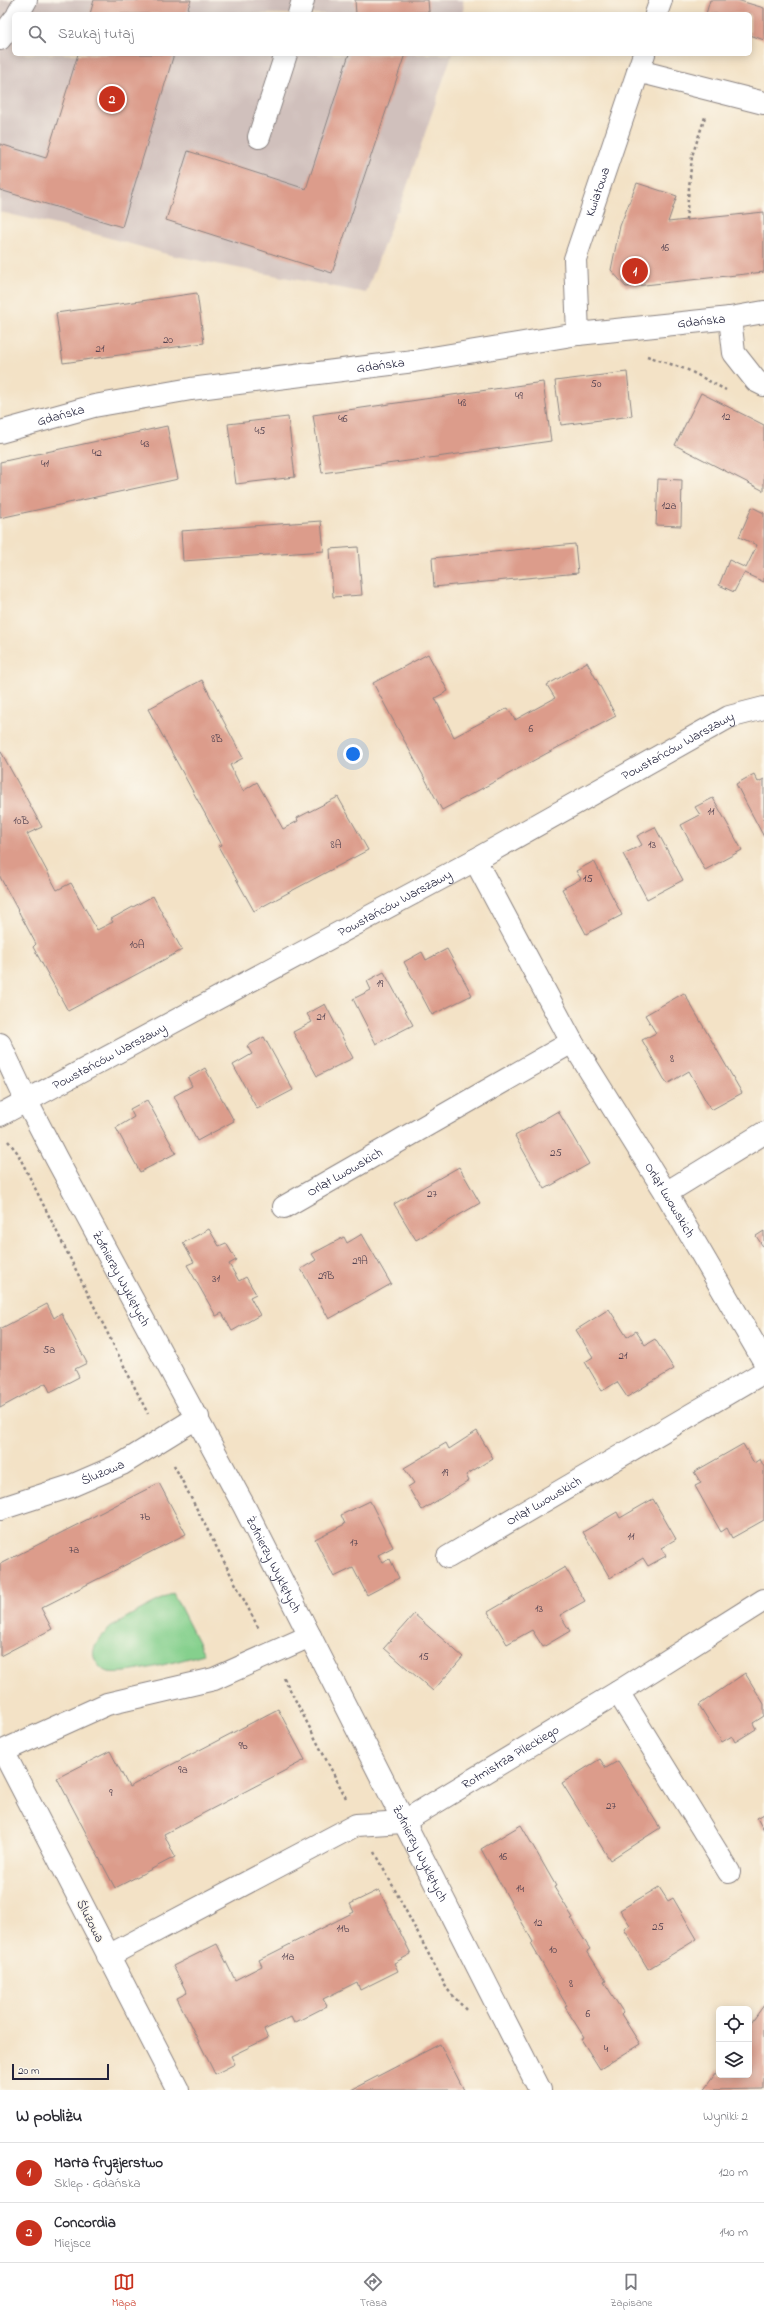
<!DOCTYPE html>
<html lang="pl">
<head>
<meta charset="utf-8">
<style>
	body { margin:0; font-family:"Indie Flower",sans-serif; background:#f2f2f3; color:#2b2b33 }
	.controls { position:absolute; right:12px; bottom:12px; display:grid; overflow:hidden; border-radius:6px; box-shadow:0 2px 10px #0003 }
	.controls button { width:36px; height:36px; display:grid; place-items:center; padding:0; border:0; border-bottom:1px solid #e1e1e2; background:#fff; color:#2b2b33; font:20px sans-serif }
	.scale { position:absolute; left:12px; bottom:10px; width:97px; box-sizing:border-box; padding-left:4px; border:2px solid #22223b; border-top:0; font-size:11px; line-height:14px; white-space:nowrap; color:#22223b; -webkit-text-stroke:3px #fbf7ec; paint-order:stroke }
	.you { position:absolute; left:353px; top:754px; width:14px; height:14px; margin:-10px; border:3px solid #fff; border-radius:50%; background:#1a73e8; box-shadow:0 0 0 6px #1a73e833 }
	.badge { display:grid; place-items:center; width:26px; height:26px; border-radius:50%; background:#c8321e; color:#fff; font-size:13px; font-weight:700 }
	.pin { position:absolute; translate:-50% -50%; border:2px solid #fff; box-shadow:0 1px 4px #0006 }
	.list { margin:0; padding:0; list-style:none }
	h2 { display:flex; justify-content:space-between; align-items:center; height:52px; margin:0; padding:0 16px; font-size:17px }
	h2 small { font-size:13px; font-weight:400; color:#7c7c81 }
	.list li { display:grid; grid-template-columns:26px 1fr auto; gap:12px; align-items:center; box-sizing:border-box; height:60px; padding:0 16px; border-top:1px solid #e1e1e2 }
	.list b { display:block; font-size:15px; white-space:nowrap }
	.list p { margin:0; font-size:13px; white-space:nowrap; color:#7c7c81 }
	.list em { font-size:13px; font-style:normal; color:#7c7c81 }
	.icon { flex:none; width:22px; height:22px; fill:none; stroke:currentColor; stroke-width:2; stroke-linecap:round; stroke-linejoin:round }
	.map { position:relative; flex:none; width:764px; height:2090px; overflow:hidden }
	.search { position:absolute; background:#fff; box-shadow:0 2px 10px #0003; left:12px; right:12px; top:12px; height:44px; display:flex; align-items:center; gap:10px; box-sizing:border-box; padding:0 14px; border-radius:6px; color:#7c7c81; font-size:15px }
	.sheet { height:172px; background:#fff }
	nav { display:flex; justify-content:space-around; align-items:center; box-sizing:border-box; height:56px; border-top:1px solid #e1e1e2; background:#fff; font-size:11px; color:#7c7c81 }
	nav a { display:grid; justify-items:center; gap:2px }
	nav .on { color:#c8321e }
	.map>svg:first-child { display:block }
	.industrial { fill:#d0c0bc }
	.green { fill:#85d08d; stroke:#547964 }
	.building { fill:#dc9c8b }
	.lines { fill:none; stroke-linecap:round; stroke-linejoin:round }
	.minor-casing { stroke:#8a8280; stroke-width:24 }
	.path { stroke:#8a8280; stroke-width:2.5; stroke-dasharray:3 3; stroke-linecap:butt }
	.minor { stroke:#fff; stroke-width:22 }
	.labels { text-anchor:middle; dominant-baseline:central; stroke-width:3; stroke-linejoin:round; paint-order:stroke }
	.number-label { font-size:11px; fill:#50404f }
	.street-label { font-size:13px; fill:#22223b; stroke:#fbf7ec }
</style>
</head>
<body>
<div class="map">
<svg width="764" height="2090" viewBox="0 0 764 2090">
	<rect width="100%" height="100%" fill="#fbf7ec"/>
	<filter id="ink" filterUnits="userSpaceOnUse"><feTurbulence type="fractalNoise" baseFrequency=".025" numOctaves="2"/><feDisplacementMap in="SourceGraphic" scale="8" xChannelSelector="R" yChannelSelector="G"/><feConvolveMatrix kernelMatrix="1 2 1 2 8 2 1 2 1" color-interpolation-filters="sRGB"/></filter>
	<filter id="wash" filterUnits="userSpaceOnUse"><feTurbulence type="fractalNoise" baseFrequency=".012" numOctaves="4" result="noise"/><feDisplacementMap in="SourceGraphic" scale="16" xChannelSelector="R" yChannelSelector="G"/><feGaussianBlur stdDeviation="0.9" result="paint"/><feColorMatrix in="noise" values="0 0 0 0 0 0 0 0 0 0 0 0 0 0 0 0 0 1.4 0 .05"/><feComposite in="paint" operator="in"/></filter>
	<g filter="url(#wash)">
		<rect width="100%" height="100%" fill="#f3e2c6"/>
		<!-- industrial -->
		<path class="industrial" d="M0,0h463l1,14h-450v40h438l-53,156 -3,2 -30,81 -196,-38 -75,-21 -95,-22z"/>
		<!-- green -->
		<path class="green" d="M173,1593l31,61c-19,5 -82,24 -99,17 -5,-3 -9,-8 -11,-14 -3,-10 8,-21 15,-28 13,-11 48,-27 64,-36z"/>
		<g id="blocks">
			<!-- building -->
			<path class="building" d="M94,0h97l-5,14h-96z
				M355,0h73l1,12 -73,2z
				M710,0h27l27,8v32l-14,-5v-21h-44z
				M78,54h96l-52,173 -122,-37v-46l46,14z
				M349,54h56l-73,219 -166,-53 22,-69 118,38z
				M637,183l40,13 -9,26 96,-10v60l-138,15 -15,-17 9,-44z
				M197,293l7,50 -141,20 -7,-50z
				M627,372l5,44 -71,9 -6,-44z
				M543,382l8,59 -229,32 -9,-58z
				M701,393l63,32v66l-89,-46z
				M288,417l7,60 -59,7 -8,-60z
				M167,426l11,53 -178,39v-56z
				M658,479l24,1 -1,46 -25,-1z
				M752,507l12,6v69l-20,-9 -10,19 -15,-7 10,-25 17,8 11,-23 -18,-8z
				M321,521l3,30 -141,10 -2,-30z
				M575,544l3,29 -144,14 -2,-29z
				M358,547l4,48 -29,2 -3,-48z
				M428,654l20,37 -13,7 19,39 54,-29 7,12 40,-22 -8,-13 40,-23 29,54 -174,94 -69,-127z
				M202,680l41,78 -13,7 13,26 14,-9 26,47 15,-8 -1,-3 41,-21 30,53 -114,61 -36,-65 4,-1 -74,-136z
				M0,750l42,77 -15,7 30,56 14,-7 26,47 16,-8 -2,-3 42,-23 29,54 -114,61 -35,-64 3,-3 -36,-67z
				M754,774l4,8 6,-3v58l-28,-53z
				M713,798l29,52 -37,20 -24,-45 19,-10 -5,-8z
				M655,827l28,53 -36,19 -24,-45 19,-9 -5,-9z
				M594,861l28,54 -36,19 -24,-45 19,-10 -5,-8z
				M447,949l25,46 -40,20 -28,-53 18,-10 4,8z
				M384,972l29,53 -37,19 -23,-45 18,-9 -4,-9z
				M684,993l58,100 -31,17 -22,-39 -22,13 -25,-44 14,-7 -11,-18z
				M325,1004l28,54 -36,18 -24,-44 19,-10 -5,-8z
				M264,1037l29,53 -36,19 -24,-44 19,-11 -5,-8z
				M205,1068l29,53 -37,20 -23,-45 18,-10 -4,-8z
				M147,1100l29,53 -36,19 -24,-44 18,-11 -4,-8z
				M558,1111l31,53 -44,25 -30,-53z
				M459,1167l21,36 -64,37 -22,-36z
				M209,1229l10,17 7,-3 10,17 -7,4 10,17 7,-4 10,17 -6,3 10,18 -28,16 -10,-18 -6,3 -29,-51 7,-3 -11,-19z
				M764,1231v17l-8,-12z
				M362,1234l29,50 -62,35 -28,-50 15,-9 -4,-6 32,-17 3,6z
				M47,1304l7,14 7,-5 26,50 -12,6 4,8 -29,15 -4,-9 -46,25v-79z
				M609,1309l18,28 9,-6 9,14 10,-6 19,30 -47,28 -10,-15 -15,9 -17,-29 8,-5 -17,-27z
				M477,1431l16,27 -27,17 3,6 -47,29 -14,-23 6,-4 -10,-15 42,-25 3,6z
				M743,1444l11,19 6,-4 4,8v53l-32,18 -5,-10 -6,4 -26,-46 6,-3 -7,-11z
				M159,1483l27,51 -145,74 11,21 -52,27v-92z
				M653,1499l23,40 -15,9 5,8 -18,10 -5,-8 -33,20 -27,-46 34,-20 3,6z
				M370,1501l23,46 -15,8 4,7 8,-3 9,19 -32,17 -14,-27 -19,9 -19,-38 30,-15 -4,-9z
				M565,1567l20,34 -25,14 10,16 -27,16 -11,-17 -25,14 -19,-32z
				M414,1614l49,43 -30,34 -49,-43z
				M745,1673l19,31v12l-11,7 3,6 -21,13 -3,-6 -10,6 -23,-37z
				M278,1709l27,51 -141,74 11,23 -60,31 -58,-110 53,-27 19,36z
				M600,1759l6,9 12,-7 42,67 -50,32 -48,-77z
				M764,1814v17l-7,-13z
				M521,1825l35,61 -2,1 19,31 -2,1 19,30 -3,2 19,30 -2,1 19,30 -2,2 19,30 -40,25 -19,-30 3,-2 -19,-30 2,-1 -36,-62 2,-2 -52,-93z
				M659,1887l9,14 5,-3 24,41 -49,30 -24,-40 6,-4 -10,-15z
				M379,1890l32,64 -17,9 4,8 -38,19 -3,-8 -34,17 4,7 -33,17 -3,-6 -27,13 4,8 -37,18 4,8 -20,10 -38,-76 10,-5 -14,-27 44,-22 18,36 27,-14 -3,-6 95,-48 -4,-8z
				M764,2005v84l-60,1 15,-21v6h30v-49z
				M440,2044l24,46h-113z"/>
		</g>
	</g>
	<g filter="url(#ink)">
		<use href="#blocks" fill-opacity="0" stroke="#8a8280" stroke-width="1"/>
		<g class="lines">
			<!-- minor casing -->
			<g class="minor-casing">
				<g id="minor">
					<path d="M18,14l8,-14"/>
					<path d="M299,14l4,-14"/>
					<path d="M656,14l5,-14"/>
					<path d="M0,39l14,-19"/>
					<path d="M638,71l126,32"/>
					<path d="M259,137l27,-83"/>
					<path d="M730,318l4,35 22,28 8,4"/>
					<path id="s1" d="M578,334l-3,-75 69,-205"/>
					<path id="s2" d="M0,432l94,-26 97,-17 223,-28 164,-27 152,-16 34,-6"/>
					<path id="s3" d="M475,860l97,182 94,151 98,168"/>
					<path id="s4" d="M0,1044l27,58 29,56 188,348 296,584"/>
					<path id="s5" d="M0,1115l475,-255 254,-143 35,-9"/>
					<path d="M666,1193l98,-60"/>
					<path id="s6" d="M284,1207l288,-165"/>
					<path id="s7" d="M0,1509l71,-23 51,-22 76,-47"/>
					<path id="s8" d="M448,1557l316,-185"/>
					<path d="M618,1692l111,180"/>
					<path id="s9" d="M108,1956l248,-131 47,-3 215,-130 146,-92"/>
					<path d="M178,2090l-175,-339 104,-47 107,-25 96,-43"/>
				</g>
			</g>
			<!-- path -->
			<path class="path" d="M686,220l6,-64 13,-39
				M647,356l41,14 38,20
				M8,1141l9,11 131,262
				M174,1465l85,164
				M284,1678l63,122
				M375,1852l72,137 20,22"/>
			<!-- minor -->
			<use href="#minor" class="minor"/>
		</g>
	</g>
	<g class="labels">
		<!-- number labels -->
		<g class="number-label">
			<text x="665" y="248">16</text>
			<text x="168" y="340">20</text>
			<text x="100" y="349">21</text>
			<text x="596" y="384">50</text>
			<text x="519" y="396">49</text>
			<text x="462" y="403">48</text>
			<text x="726" y="417">12</text>
			<text x="343" y="419">46</text>
			<text x="260" y="431">45</text>
			<text x="145" y="444">43</text>
			<text x="97" y="453">42</text>
			<text x="45" y="464">41</text>
			<text x="669" y="506">12a</text>
			<text x="531" y="729">6</text>
			<text x="217" y="739">8B</text>
			<text x="711" y="812">11</text>
			<text x="21" y="821">10B</text>
			<text x="336" y="845">8A</text>
			<text x="652" y="845">13</text>
			<text x="588" y="879">15</text>
			<text x="137" y="945">10A</text>
			<text x="380" y="984">19</text>
			<text x="321" y="1017">21</text>
			<text x="672" y="1059">8</text>
			<text x="556" y="1153">25</text>
			<text x="432" y="1194">27</text>
			<text x="360" y="1261">29A</text>
			<text x="326" y="1276">29B</text>
			<text x="216" y="1279">31</text>
			<text x="49" y="1350">5a</text>
			<text x="623" y="1356">21</text>
			<text x="445" y="1473">19</text>
			<text x="145" y="1517">7b</text>
			<text x="631" y="1537">11</text>
			<text x="354" y="1543">17</text>
			<text x="74" y="1550">7a</text>
			<text x="539" y="1609">13</text>
			<text x="424" y="1657">15</text>
			<text x="243" y="1746">9b</text>
			<text x="183" y="1770">9a</text>
			<text x="111" y="1793">9</text>
			<text x="611" y="1806">27</text>
			<text x="503" y="1857">16</text>
			<text x="520" y="1889">14</text>
			<text x="538" y="1923">12</text>
			<text x="658" y="1927">25</text>
			<text x="343" y="1929">11b</text>
			<text x="553" y="1950">10</text>
			<text x="288" y="1957">11a</text>
			<text x="571" y="1984">8</text>
			<text x="588" y="2014">6</text>
			<text x="606" y="2049">4</text>
		</g>
		<!-- street labels -->
		<g class="street-label">
			<text stroke="none"><textPath href="#s1" startOffset="146">Kwiatowa</textPath></text>
			<text stroke="none"><textPath href="#s2" startOffset="711">Gdańska</textPath></text>
			<text stroke="none"><textPath href="#s2" startOffset="387">Gdańska</textPath></text>
			<text stroke="none"><textPath href="#s2" startOffset="63">Gdańska</textPath></text>
			<text stroke="none"><textPath href="#s5" startOffset="772">Powstańców Warszawy</textPath></text>
			<text stroke="none"><textPath href="#s5" startOffset="448">Powstańców Warszawy</textPath></text>
			<text stroke="none"><textPath href="#s5" startOffset="124">Powstańców Warszawy</textPath></text>
			<text stroke="none"><textPath href="#s6" startOffset="70">Orląt Lwowskich</textPath></text>
			<text stroke="none"><textPath href="#s3" startOffset="392">Orląt Lwowskich</textPath></text>
			<text stroke="none"><textPath href="#s4" startOffset="264">Żołnierzy Wyklętych</textPath></text>
			<text stroke="none"><textPath href="#s7" startOffset="109">Śluzowa</textPath></text>
			<text stroke="none"><textPath href="#s8" startOffset="111">Orląt Lwowskich</textPath></text>
			<text stroke="none"><textPath href="#s4" startOffset="588">Żołnierzy Wyklętych</textPath></text>
			<text stroke="none"><textPath href="#s9" startOffset="453">Rotmistrza Pileckiego</textPath></text>
			<text stroke="none"><textPath href="#s4" startOffset="912">Żołnierzy Wyklętych</textPath></text>
			<text transform="translate(90 1921) rotate(63)">Śluzowa</text>
		</g>
	</g>
</svg>
<div class="controls">
<button><svg class="icon" aria-label="locate" viewBox="0 0 24 24"><circle cx="12" cy="12" r="6"/><path d="M12 2v4M12 18v4M2 12h4M18 12h4"/></svg></button>
<button><svg class="icon" aria-label="layers" viewBox="0 0 24 24"><path d="M12 4l9 5-9 5-9-5zM3 14l9 5 9-5"/></svg></button>
</div>
<div class="scale">20 m</div>
<div class="you"></div>
<div class="pin badge" style="left:635px;top:271px">1</div>
<div class="pin badge" style="left:112px;top:99px">2</div>
<div class="search"><svg class="icon" aria-label="search" viewBox="0 0 24 24"><circle cx="10" cy="10" r="6"/><path d="M15 15l6 6"/></svg>Szukaj tutaj</div>
</div>
<section class="sheet">
<h2>W pobliżu<small>Wyniki: 2</small></h2>
<ul class="list">
<li><span class="badge">1</span><div><b>Marta fryzjerstwo</b><p>Sklep · Gdańska</p></div><em>120 m</em></li>
<li><span class="badge">2</span><div><b>Concordia</b><p>Miejsce</p></div><em>140 m</em></li>
</ul>
</section>
<nav>
<a class="on"><svg class="icon" aria-label="map" viewBox="0 0 24 24"><path d="M3 6l6-2 6 2 6-2v14l-6 2-6-2-6 2zM9 4v14M15 6v14"/></svg>Mapa</a>
<a><svg class="icon" aria-label="directions" viewBox="0 0 24 24"><path d="M12 3l9 9-9 9-9-9zM9 14v-3h6M13 9l2 2-2 2"/></svg>Trasa</a>
<a><svg class="icon" aria-label="saved" viewBox="0 0 24 24"><path d="M7 4h10v16l-5-4-5 4z"/></svg>Zapisane</a>
</nav>
</body>
</html>
